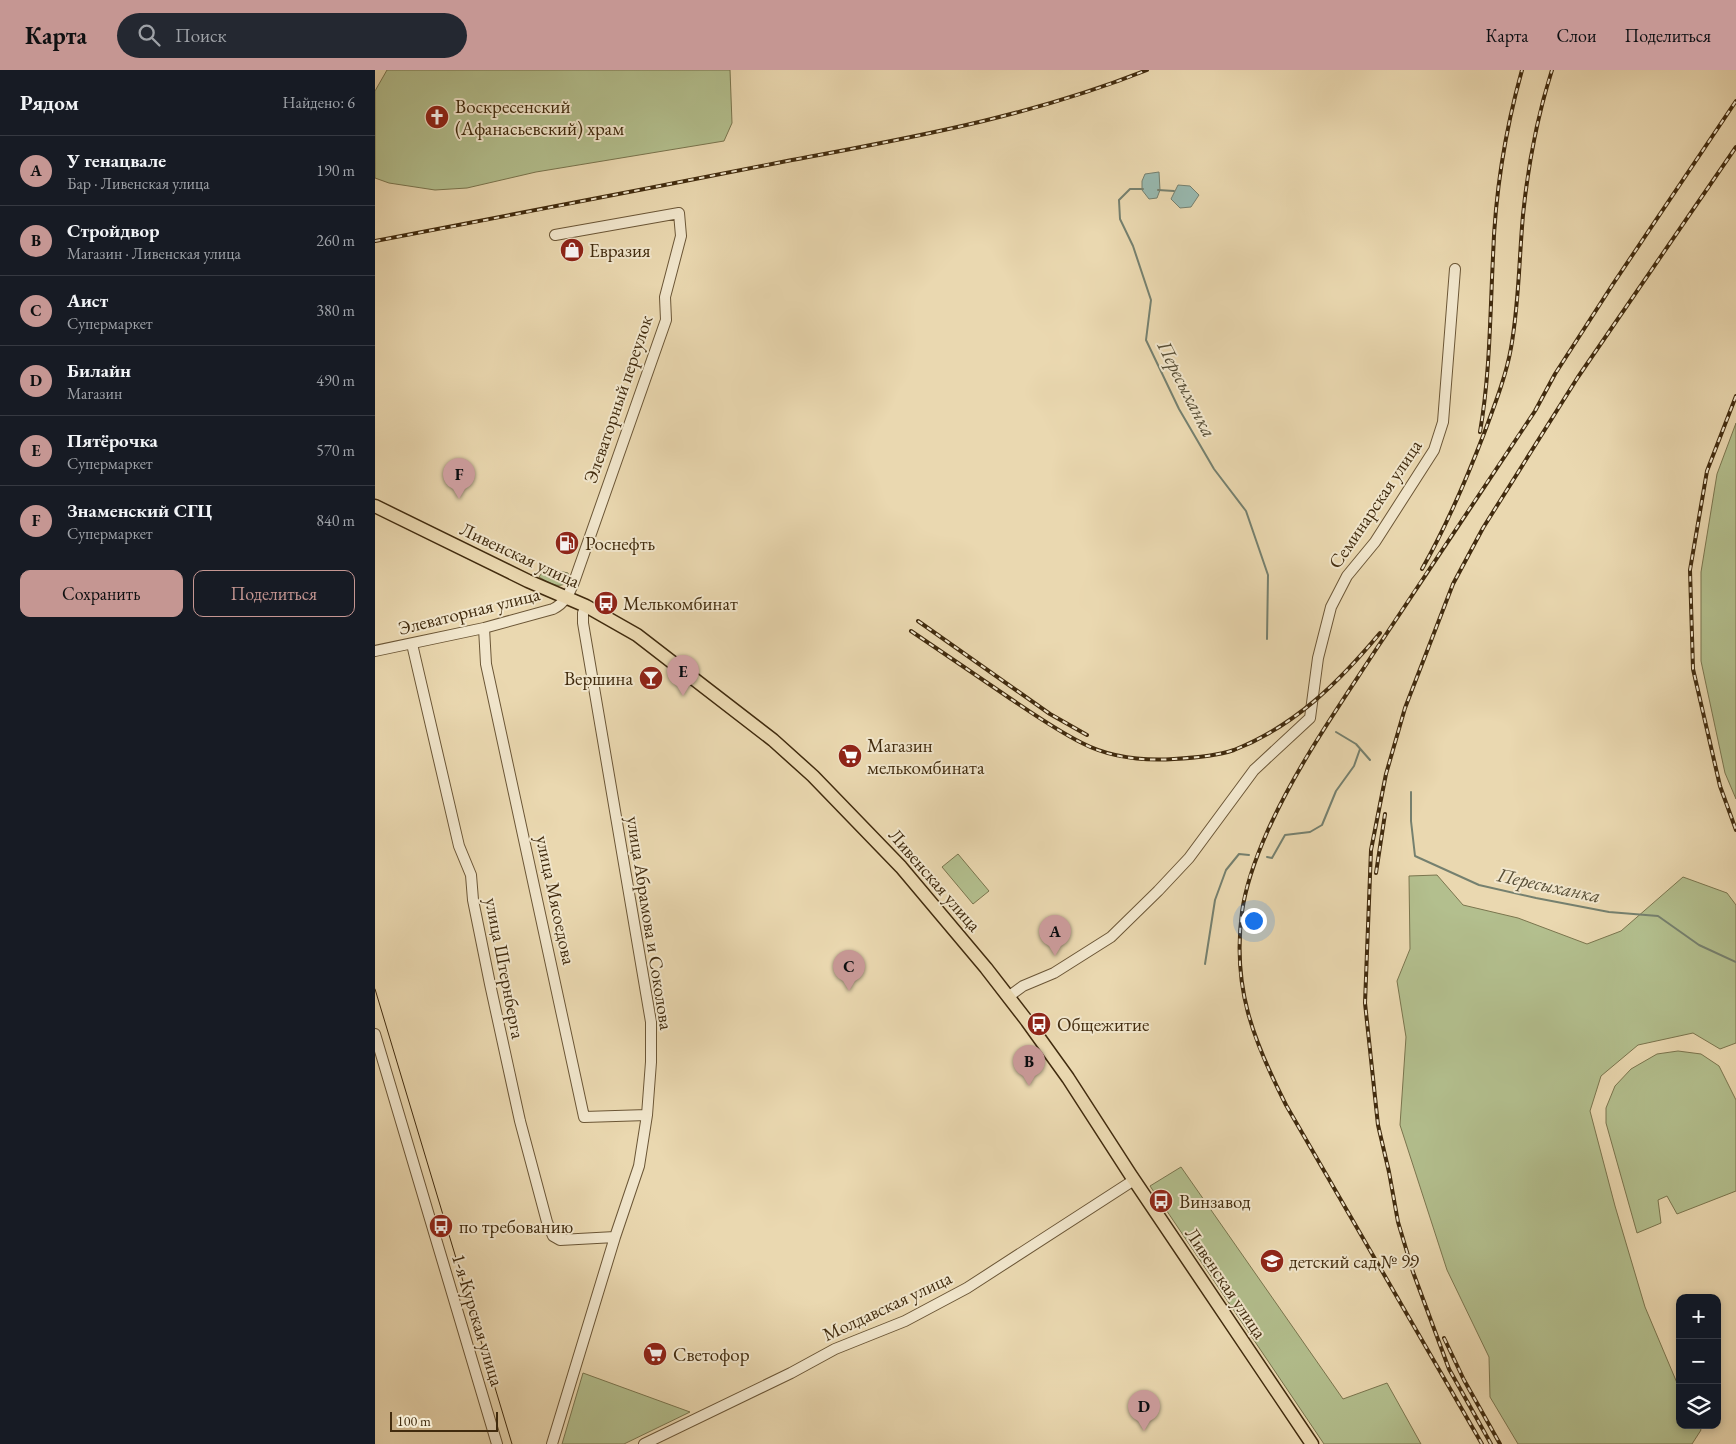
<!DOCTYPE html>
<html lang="ru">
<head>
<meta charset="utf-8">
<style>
	body { margin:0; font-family:"EB Garamond",serif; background:#242831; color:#f1f3f6 }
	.controls { position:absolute; right:15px; bottom:15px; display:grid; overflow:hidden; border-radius:10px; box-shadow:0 2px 8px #0003 }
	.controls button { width:45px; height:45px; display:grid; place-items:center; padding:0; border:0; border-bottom:1px solid #363941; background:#171b24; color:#f1f3f6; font:25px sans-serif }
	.scale { position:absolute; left:15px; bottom:12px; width:108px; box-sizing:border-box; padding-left:5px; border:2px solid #412b0e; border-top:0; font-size:14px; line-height:18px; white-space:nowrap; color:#412b0e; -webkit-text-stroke:4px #f1e6cc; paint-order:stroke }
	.you { position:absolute; left:878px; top:850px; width:18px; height:18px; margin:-12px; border:4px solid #fff; border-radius:50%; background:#1a73e8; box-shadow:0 0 0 8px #1a73e833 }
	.badge { display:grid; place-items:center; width:32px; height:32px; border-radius:50%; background:#c59692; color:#111; font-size:16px; font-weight:700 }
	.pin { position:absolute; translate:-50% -41px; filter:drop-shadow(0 1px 2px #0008) }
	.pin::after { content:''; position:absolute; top:26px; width:18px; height:15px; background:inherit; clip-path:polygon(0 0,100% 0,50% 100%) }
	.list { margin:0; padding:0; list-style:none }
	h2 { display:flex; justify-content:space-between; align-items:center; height:65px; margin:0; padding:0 20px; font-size:21px }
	h2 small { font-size:16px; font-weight:400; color:#9ea1a6 }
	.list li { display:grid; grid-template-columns:32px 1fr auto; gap:15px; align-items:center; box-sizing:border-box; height:70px; padding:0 20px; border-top:1px solid #363941 }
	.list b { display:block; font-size:19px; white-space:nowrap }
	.list p { margin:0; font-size:16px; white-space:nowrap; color:#9ea1a6 }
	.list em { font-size:16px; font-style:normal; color:#9ea1a6 }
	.actions { display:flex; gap:10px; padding:15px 20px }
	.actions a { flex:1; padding:11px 0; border:1px solid #c59692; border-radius:10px; text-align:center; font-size:18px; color:#c59692 }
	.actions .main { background:#c59692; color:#111 }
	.icon { flex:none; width:28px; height:28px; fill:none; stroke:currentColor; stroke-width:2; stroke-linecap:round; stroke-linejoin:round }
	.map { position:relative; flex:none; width:1361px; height:1374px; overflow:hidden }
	header { display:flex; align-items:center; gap:30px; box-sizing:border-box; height:70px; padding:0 25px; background:#c59692; color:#111 }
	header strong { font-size:24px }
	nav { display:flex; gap:28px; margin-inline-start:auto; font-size:18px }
	.search { width:350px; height:45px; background:#242831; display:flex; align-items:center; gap:12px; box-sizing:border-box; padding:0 18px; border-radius:28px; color:#9ea1a6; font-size:19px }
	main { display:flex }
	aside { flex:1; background:#171b24 }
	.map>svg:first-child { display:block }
	.green { fill:#b3bf8e; stroke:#7a754e }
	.water { fill:#98b9b0; stroke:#75806f }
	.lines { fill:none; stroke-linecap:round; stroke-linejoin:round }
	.stream { stroke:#75806f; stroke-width:2 }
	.minor-casing { stroke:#6b5636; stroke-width:12 }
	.major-casing { stroke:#412b0e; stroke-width:15 }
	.minor { stroke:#f1e6cc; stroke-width:10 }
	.major { stroke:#ead8b0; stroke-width:12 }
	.tram { stroke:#412b0e; stroke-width:1 }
	.rail-casing { stroke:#412b0e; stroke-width:4 }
	.rail { stroke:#f1e6cc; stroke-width:2; stroke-dasharray:5.5; stroke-linecap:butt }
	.labels { text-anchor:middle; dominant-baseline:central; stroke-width:4; stroke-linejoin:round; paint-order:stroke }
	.poi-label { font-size:19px; fill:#412b0e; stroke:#f1e6cc; text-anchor:start }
	.street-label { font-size:19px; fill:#412b0e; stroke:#f1e6cc }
	.water-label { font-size:20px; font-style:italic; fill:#574e36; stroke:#f1e6cc }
</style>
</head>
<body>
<header>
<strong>Карта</strong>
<div class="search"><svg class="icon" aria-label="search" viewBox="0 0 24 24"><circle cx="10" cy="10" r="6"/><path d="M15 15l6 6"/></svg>Поиск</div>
<nav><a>Карта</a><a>Слои</a><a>Поделиться</a></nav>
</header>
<main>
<aside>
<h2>Рядом<small>Найдено: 6</small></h2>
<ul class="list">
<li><span class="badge">A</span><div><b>У генацвале</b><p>Бар · Ливенская улица</p></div><em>190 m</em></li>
<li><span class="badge">B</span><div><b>Стройдвор</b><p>Магазин · Ливенская улица</p></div><em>260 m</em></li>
<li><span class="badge">C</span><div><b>Аист</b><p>Супермаркет</p></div><em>380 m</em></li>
<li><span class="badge">D</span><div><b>Билайн</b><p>Магазин</p></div><em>490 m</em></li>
<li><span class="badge">E</span><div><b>Пятёрочка</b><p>Супермаркет</p></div><em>570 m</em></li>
<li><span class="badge">F</span><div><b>Знаменский СГЦ</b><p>Супермаркет</p></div><em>840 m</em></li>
</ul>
<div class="actions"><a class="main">Сохранить</a><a>Поделиться</a></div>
</aside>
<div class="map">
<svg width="1361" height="1374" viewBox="0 0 1361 1374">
	<rect width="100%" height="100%" fill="#ead8b0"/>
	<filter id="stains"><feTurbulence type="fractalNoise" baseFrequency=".004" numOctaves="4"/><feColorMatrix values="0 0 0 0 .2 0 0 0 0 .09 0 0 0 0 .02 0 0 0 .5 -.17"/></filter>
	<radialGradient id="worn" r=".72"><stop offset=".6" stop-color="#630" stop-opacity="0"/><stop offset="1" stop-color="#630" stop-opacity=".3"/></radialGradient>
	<!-- green -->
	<path class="green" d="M12,0h343l2,53 -8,18 -188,31 -69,16 -32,2 -46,-7 -14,-5v-87z
		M1361,353v376l-11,-26 -24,-112v-89l16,-98z
		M175,499l18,4 1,8c-10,9 -19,2 -30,-4l5,-7z
		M583,784l31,37 -16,13 -31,-37z
		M1062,805l26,30 55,13 69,26 34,-13 62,-54 44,16 9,12v138l-16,6 -27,-16 -55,12 -37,31 -11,35 25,95 30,101 35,83v35h19l2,5 -9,14h-174l-28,-47 -1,-40 -42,-87 -47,-145 6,-88 -9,-56 13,-32 -1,-73z
		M1303,981l23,3 18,12 17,34v91l-59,23 -10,-18 -9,4 3,23 -24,10 -31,-110v-15l9,-22 16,-17 26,-15z
		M806,1097l162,232 44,-16 34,61h-97l-174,-258z
		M208,1303l107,39 -66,32h-62z"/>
	<!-- water -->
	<path class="water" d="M784,102l1,18 -3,8 -8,1 -7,-9v-9l3,-7z
		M803,115l12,1 9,9 -8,12 -11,1 -9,-9z"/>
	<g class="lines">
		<!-- stream -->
		<path class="stream" d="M768,119h-13l-11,11 1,19 13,27 18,54 -5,40 33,69 35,60 32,42 22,64 -1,64
			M783,120l16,1
			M961,662l20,12 14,16
			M1036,722v29l4,35 64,29 57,13 73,14 49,4 41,29 37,17
			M892,787l5,1 13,-23 25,-3 12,-7 14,-34 18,-25 6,-17
			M830,894l10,-64 11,-30 13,-16 10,1"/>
		<!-- minor casing -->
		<g class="minor-casing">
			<path id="minor" d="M109,558l2,36 98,453 63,-2
				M37,574l47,202 12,29 2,25 17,84 30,137 27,101 6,14 7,4 55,-3
				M0,581l109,-23 69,-19c12,-6 16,-15 21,-27l92,-262 -1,-23 16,-61 -2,-23 -124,22
				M633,927l15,-11 31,-13 57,-36 47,-46 31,-33 65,-88 56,-52 8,-60 13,-51 16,-31 28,-34 59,-92 9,-28 12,-153
				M0,964l122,410
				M177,1374l63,-207 24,-71 8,-51 4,-53v-40l-68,-399v-10l3,-7
				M269,1374l147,-71 44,-24 70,-28 62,-33 167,-108"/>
		</g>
		<!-- major casing -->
		<g class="major-casing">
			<path id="major" d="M0,436l153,75 58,25 51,29 136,105 40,36 88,91 85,101 41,53 41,57 62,96 182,270"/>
		</g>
		<!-- minor -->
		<use href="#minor" class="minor"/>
		<!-- major -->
		<use href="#major" class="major"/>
		<!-- tram -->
		<path class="tram" d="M0,919l137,455"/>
		<!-- rail casing -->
		<g class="rail-casing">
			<path id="rail" d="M0,171c134,-25 268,-52 402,-78 126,-24 250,-45 370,-93
				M1361,326l-29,75 -17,99 3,99 27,117 16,44
				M1105,362c10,-58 10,-116 13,-175 2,-63 12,-126 29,-187
				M1047,499c25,-44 45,-91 63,-138 10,-27 21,-55 26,-83 8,-44 8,-89 12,-133 5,-49 14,-98 29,-145
				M543,551l132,93 37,21
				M536,561c32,22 65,44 97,66 24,16 48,33 74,46 29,15 60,18 92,16 19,-1 42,-3 60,-9 61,-24 105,-68 146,-117
				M1001,803l9,-59
				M1069,1268l20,42 36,64
				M1107,1374l-196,-339c-33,-65 -54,-118 -44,-193 4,-29 14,-55 26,-82 29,-64 69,-121 107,-179 53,-80 106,-160 160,-240l20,-37 58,-90 123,-183
				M1116,1374l-42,-75 -36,-97 -15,-50 -9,-50 -11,-47 -13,-122 6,-153 15,-76 19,-66 48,-124 30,-56 95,-151 158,-230"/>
		</g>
		<!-- rail -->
		<use href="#rail" class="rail"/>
	</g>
	<!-- icons -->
	<defs>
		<g id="church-disc" transform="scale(1.25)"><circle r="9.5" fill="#8f2418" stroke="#f1e6cc"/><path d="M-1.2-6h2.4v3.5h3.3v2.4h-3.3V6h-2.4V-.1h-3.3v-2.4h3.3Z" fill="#fff"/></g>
		<g id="shop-disc" transform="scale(1.25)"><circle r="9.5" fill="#8f2418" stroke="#f1e6cc"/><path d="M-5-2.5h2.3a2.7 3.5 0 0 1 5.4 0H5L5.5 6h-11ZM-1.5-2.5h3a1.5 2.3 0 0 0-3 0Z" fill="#fff"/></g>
		<g id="fuel-disc" transform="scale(1.25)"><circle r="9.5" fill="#8f2418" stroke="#f1e6cc"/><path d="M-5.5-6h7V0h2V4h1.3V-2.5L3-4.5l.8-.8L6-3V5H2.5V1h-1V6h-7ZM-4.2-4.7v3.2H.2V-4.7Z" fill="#fff"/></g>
		<g id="bus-disc" transform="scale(1.25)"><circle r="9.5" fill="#8f2418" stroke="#f1e6cc"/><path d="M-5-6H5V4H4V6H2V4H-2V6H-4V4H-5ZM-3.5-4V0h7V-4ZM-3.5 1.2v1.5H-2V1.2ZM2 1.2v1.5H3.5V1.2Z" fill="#fff"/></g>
		<g id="bar-disc" transform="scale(1.25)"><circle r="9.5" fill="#8f2418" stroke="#f1e6cc"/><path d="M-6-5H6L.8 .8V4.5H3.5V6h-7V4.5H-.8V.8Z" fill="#fff"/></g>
		<g id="supermarket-disc" transform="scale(1.25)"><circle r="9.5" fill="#8f2418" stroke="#f1e6cc"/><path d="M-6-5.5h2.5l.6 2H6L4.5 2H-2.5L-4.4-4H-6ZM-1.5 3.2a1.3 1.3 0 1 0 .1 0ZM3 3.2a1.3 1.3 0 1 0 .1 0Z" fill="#fff"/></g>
		<g id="school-disc" transform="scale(1.25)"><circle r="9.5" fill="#8f2418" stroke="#f1e6cc"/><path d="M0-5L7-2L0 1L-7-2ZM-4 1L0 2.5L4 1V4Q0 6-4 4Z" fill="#fff"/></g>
	</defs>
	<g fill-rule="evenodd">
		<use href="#church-disc" x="62" y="47"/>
		<use href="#shop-disc" x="197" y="180"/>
		<use href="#fuel-disc" x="192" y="473"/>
		<use href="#bus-disc" x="231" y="533"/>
		<use href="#bar-disc" x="276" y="608"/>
		<use href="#supermarket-disc" x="475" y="686"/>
		<use href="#bus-disc" x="664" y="954"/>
		<use href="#bus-disc" x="786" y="1131"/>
		<use href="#bus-disc" x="66" y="1156"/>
		<use href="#school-disc" x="897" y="1191"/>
		<use href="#supermarket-disc" x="280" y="1284"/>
	</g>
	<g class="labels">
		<!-- poi labels -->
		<g class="poi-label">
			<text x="80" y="36">Воскресенский<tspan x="80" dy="22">(Афанасьевский) храм</tspan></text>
			<text x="214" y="180">Евразия</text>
			<text x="210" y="473">Роснефть</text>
			<text x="248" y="533">Мелькомбинат</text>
			<text x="258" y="608" text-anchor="end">Вершина</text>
			<text x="492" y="675">Магазин<tspan x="492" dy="22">мелькомбината</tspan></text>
			<text x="682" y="954">Общежитие</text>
			<text x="804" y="1131">Винзавод</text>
			<text x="84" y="1156">по требованию</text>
			<text x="914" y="1191">детский сад № 99</text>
			<text x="298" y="1284">Светофор</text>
		</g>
		<!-- street labels -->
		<g class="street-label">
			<text transform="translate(243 329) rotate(-71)">Элеваторный переулок</text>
			<text transform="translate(1000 434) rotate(-56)">Семинарская улица</text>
			<text transform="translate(145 485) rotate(25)">Ливенская улица</text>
			<text transform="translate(94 541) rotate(-14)">Элеваторная улица</text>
			<text transform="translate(560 810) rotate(49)">Ливенская улица</text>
			<text transform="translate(181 830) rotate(78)">улица Мясоедова</text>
			<text transform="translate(275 853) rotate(81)">улица Абрамова и Соколова</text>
			<text transform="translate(130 898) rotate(79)">улица Штернберга</text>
			<text transform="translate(851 1213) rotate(56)">Ливенская улица</text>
			<text transform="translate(512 1236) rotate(-25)">Молдавская улица</text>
			<text transform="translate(103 1250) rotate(73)">1-я Курская улица</text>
		</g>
		<!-- water labels -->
		<g class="water-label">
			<text transform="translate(812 319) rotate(63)">Пересыханка</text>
			<text transform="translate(1174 815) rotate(12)">Пересыханка</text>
		</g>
	</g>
	<rect width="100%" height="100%" filter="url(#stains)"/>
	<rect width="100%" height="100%" fill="url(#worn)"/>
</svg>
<div class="controls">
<button>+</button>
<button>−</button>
<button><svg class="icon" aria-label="layers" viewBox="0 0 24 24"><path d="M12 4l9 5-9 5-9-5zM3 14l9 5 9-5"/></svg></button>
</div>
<div class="scale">100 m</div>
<div class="you"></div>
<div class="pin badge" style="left:680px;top:886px">A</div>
<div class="pin badge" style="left:654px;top:1016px">B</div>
<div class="pin badge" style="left:474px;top:921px">C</div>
<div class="pin badge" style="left:769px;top:1361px">D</div>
<div class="pin badge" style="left:308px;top:626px">E</div>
<div class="pin badge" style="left:84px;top:429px">F</div>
</div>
</main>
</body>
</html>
